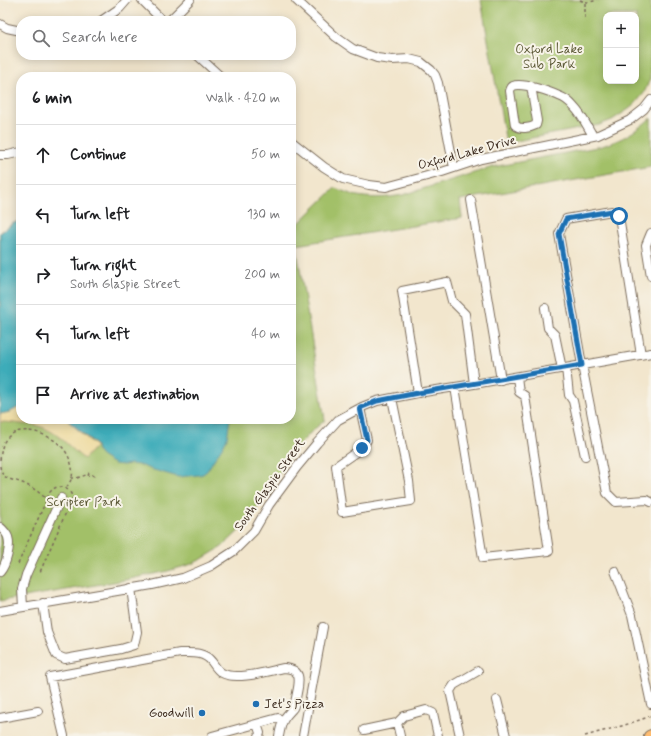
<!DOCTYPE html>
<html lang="en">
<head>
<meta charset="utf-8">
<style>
	body { margin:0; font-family:Mynerve,sans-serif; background:#f6f6f6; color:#202124 }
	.controls { position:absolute; right:12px; top:12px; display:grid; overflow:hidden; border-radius:8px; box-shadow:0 2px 10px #0003 }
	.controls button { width:36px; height:36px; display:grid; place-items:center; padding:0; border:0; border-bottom:1px solid #e0e0e0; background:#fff; color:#202124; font:20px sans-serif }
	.stop { position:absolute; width:12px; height:12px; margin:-9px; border:3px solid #1f6fb2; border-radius:50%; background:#fff }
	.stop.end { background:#1f6fb2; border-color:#fff; box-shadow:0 1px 4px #0008 }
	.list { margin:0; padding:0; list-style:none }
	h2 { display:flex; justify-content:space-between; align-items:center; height:52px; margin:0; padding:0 16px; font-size:17px }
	h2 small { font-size:13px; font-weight:400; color:#757577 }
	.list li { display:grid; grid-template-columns:26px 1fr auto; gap:12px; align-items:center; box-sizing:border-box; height:60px; padding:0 16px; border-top:1px solid #e0e0e0 }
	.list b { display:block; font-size:15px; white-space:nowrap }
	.list p { margin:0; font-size:13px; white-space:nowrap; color:#757577 }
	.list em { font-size:13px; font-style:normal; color:#757577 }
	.icon { flex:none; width:22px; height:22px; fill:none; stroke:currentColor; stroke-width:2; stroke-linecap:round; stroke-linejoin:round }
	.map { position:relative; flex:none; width:651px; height:736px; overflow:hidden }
	.search { position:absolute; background:#fff; box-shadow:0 2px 10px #0003; left:16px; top:16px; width:280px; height:44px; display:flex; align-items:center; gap:10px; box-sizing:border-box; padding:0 14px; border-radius:16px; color:#757577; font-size:15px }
	.panel { position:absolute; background:#fff; box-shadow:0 2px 10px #0003; left:16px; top:72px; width:280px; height:352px; border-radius:16px }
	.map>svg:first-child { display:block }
	.green { fill:#a2c068; stroke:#6e7543; fill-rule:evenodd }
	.sand { fill:#eeda9e; stroke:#94825e }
	.water { fill:#3cacb9; stroke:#3c6b6c }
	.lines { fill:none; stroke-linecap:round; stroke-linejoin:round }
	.minor-casing { stroke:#7b6c5b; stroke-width:10 }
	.major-casing { stroke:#7b6c5b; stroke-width:12 }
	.path { stroke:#7b6c5b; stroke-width:1.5; stroke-dasharray:3 3; stroke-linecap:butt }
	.minor { stroke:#fff; stroke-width:8 }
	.major { stroke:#febc70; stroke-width:10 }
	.route { stroke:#1f6fb2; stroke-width:5 }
	.poi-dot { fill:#1f6fb2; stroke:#f7f3e8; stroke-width:1.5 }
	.labels { text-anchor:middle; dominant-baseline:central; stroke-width:4; stroke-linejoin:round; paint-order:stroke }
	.park-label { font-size:13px; fill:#5a5734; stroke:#f7f3e8 }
	.street-label { font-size:13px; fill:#3b2a1e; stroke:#f7f3e8 }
	.poi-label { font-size:13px; fill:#3b2a1e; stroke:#f7f3e8; text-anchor:start }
</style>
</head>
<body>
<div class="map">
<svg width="651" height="736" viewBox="0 0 651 736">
	<rect width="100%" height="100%" fill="#f7f3e8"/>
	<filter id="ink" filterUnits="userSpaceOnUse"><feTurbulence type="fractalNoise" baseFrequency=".025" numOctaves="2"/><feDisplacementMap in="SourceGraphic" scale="8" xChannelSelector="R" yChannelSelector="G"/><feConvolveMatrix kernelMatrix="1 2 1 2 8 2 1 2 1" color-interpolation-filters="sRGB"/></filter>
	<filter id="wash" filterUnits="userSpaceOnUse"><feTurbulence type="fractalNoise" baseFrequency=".012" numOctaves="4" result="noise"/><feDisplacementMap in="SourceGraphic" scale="16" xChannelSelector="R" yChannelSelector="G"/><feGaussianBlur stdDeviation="0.9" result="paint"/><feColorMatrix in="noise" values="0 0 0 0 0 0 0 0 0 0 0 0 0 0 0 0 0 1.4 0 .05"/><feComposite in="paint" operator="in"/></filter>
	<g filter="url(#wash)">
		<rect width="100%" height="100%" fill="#f2e6cd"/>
		<!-- green -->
		<path class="green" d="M481,0h170l-1,79 -6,14 -9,11 -6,5 -17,11 -13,5 -93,18zM606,15h30v66h-30z
			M651,118v49l-191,33 2,18 -166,27 29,175 -15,13 -15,17 -50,75 -23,22 -20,12 -13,6 -25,7 -44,9 -120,20v-368l12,-9 9,-4v199h270v-189l7,-6 37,-36c6,2 12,5 18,7 16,4 34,3 50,0l90,-28 109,-21c22,-7 31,-13 49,-28z"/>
		<!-- sand -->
		<path class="sand" d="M21,406v13h45l11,9 5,6 14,12 -12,13c-13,-10 -24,-25 -40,-31 -7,-3 -14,-4 -22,-4 -7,-1 -14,-2 -22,-2v-8l15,-5z"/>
		<!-- water -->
		<path class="water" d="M21,220v186l-11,6 -10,2v-181l12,-9z
			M66,419h164l-3,19 -4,8 -8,12 -8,13 -4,3 -4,1 -21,2 -31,-9 -4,-2 -5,-1 -7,-1 -8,1 -9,-1 -13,-8 -4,-5 -1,-5 -3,-4z"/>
	</g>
	<g filter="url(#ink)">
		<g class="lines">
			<!-- minor casing -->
			<g class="minor-casing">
				<path id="minor" d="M142,0l21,21
					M296,0l40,37 17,12 24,9 15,2 17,-1 12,3 10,8 4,5 3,8 16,85
					M101,21l19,-13 7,-8
					M169,21l21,-21
					M0,24l7,4 14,3
					M197,55l24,22
					M531,86l6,35 -1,4c-6,3 -16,5 -21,0l-5,-34c1,-3 1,-4 3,-5 9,-4 38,6 46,10 6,2 11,6 15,11 8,8 13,19 19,29
					M291,141l33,26 19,12 26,6 17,2 56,-15 39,-13 117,-24 32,-15 14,-11 7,-9
					M0,155h8l13,-3
					M471,200l30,180
					M651,233l-5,12 5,31
					M545,308l3,20 7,7 7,34
					M641,355l-22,-139 -7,-5 -46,8 -7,15 23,131 25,128 9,9 31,-2 4,2
					M566,368l3,27 4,6 12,55
					M455,387l28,171 66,-7 -24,-155 -6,-4 -2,-15
					M418,393l-16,-102 45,-9 5,19 13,13 9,70
					M360,408l7,32 -5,8 -26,18 6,46 69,-11 -2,-20 -17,-83
					M0,527c3,2 7,7 8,10 3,10 -2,28 -8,35
					M615,571l17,44 19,89
					M43,603l4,29 9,23 9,4 56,-10 13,-4 3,-13 -6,-44
					M23,607l-1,-18 4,-14 35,-77
					M0,611l152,-26 31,-7 28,-12 23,-15 20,-20 15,-26 28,-38 20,-24 21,-23 24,-13 15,-6 41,-8 56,-9 177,-31
					M497,700l9,36
					M0,718l38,-7
					M257,724l3,9 -1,3
					M364,730l33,-7
					M64,736l-14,-59 130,-24c11,0 24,-2 32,9 2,3 6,9 10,11 14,8 47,-2 62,-5 17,1 16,11 13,25 -1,5 -2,11 -4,15 -3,4 -8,8 -10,13 -2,4 -3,10 -4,15
					M212,736l66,-18 4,3
					M303,736l20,-109
					M400,736l-3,-13 7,-7 22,-6 7,3 5,23
					M460,736l-10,-45 4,-6 24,-14"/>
			</g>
			<!-- major casing -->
			<g class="major-casing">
				<path id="major" d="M649,736l2,-1"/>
			</g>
			<!-- path -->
			<path class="path" d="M580,0c6,3 11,2 17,0
				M585,18v-16
				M0,460c1,-8 2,-18 8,-23 14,-14 44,-2 55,11 6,7 11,20 9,29 -1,4 -4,8 -6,11
				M0,466c1,13 10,13 20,16 10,4 20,10 27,18
				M71,478h6l9,-3 2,1 1,-3 5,3 -1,2
				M18,564l32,-72c3,-3 5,-5 9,-5 9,-1 17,10 12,18 0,1 -3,5 -4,5l-27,62
				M585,736l40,-11 26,-9"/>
			<!-- minor -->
			<use href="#minor" class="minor"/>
			<!-- major -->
			<use href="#major" class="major"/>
		</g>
	</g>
	<g class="lines" filter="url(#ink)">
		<!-- route -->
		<path class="route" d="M362,448l5,-8 -7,-32 17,-7 41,-8 164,-28 -23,-131 7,-15 46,-8 7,5"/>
	</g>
	<!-- markers -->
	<g class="poi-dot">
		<circle cx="256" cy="704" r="4"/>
		<circle cx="202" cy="713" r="4"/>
	</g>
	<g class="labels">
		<!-- park labels -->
		<g class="park-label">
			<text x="549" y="49">Oxford Lake<tspan x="549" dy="15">Sub Park</tspan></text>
			<text x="84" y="502">Scripter Park</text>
		</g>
		<!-- street labels -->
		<g class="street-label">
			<text transform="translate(467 153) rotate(-15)">Oxford Lake Drive</text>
			<text transform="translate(270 485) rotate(-54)">South Glaspie Street</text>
		</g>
		<!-- poi labels -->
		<g class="poi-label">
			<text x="264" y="704">Jet's Pizza</text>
			<text x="194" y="713" text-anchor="end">Goodwill</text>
		</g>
	</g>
</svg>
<div class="controls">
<button>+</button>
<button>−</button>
</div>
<div class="stop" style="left:619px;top:216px"></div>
<div class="stop end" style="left:362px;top:448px"></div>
<div class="search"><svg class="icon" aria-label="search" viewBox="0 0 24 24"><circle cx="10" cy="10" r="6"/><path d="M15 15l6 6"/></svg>Search here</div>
<section class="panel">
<h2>6 min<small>Walk · 420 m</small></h2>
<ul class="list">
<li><svg class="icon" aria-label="ahead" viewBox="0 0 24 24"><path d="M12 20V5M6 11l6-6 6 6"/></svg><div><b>Continue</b></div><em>50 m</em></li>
<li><svg class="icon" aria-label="left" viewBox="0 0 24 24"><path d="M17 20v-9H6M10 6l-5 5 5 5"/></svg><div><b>Turn left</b></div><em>130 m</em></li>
<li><svg class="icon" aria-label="right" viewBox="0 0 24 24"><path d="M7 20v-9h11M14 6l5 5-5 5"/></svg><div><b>Turn right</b><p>South Glaspie Street</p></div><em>200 m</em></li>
<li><svg class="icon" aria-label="left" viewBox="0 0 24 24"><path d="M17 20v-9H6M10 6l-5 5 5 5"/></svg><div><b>Turn left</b></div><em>40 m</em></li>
<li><svg class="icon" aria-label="arrive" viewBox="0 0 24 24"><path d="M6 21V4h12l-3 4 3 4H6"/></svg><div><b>Arrive at destination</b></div></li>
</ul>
</section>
</div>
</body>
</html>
